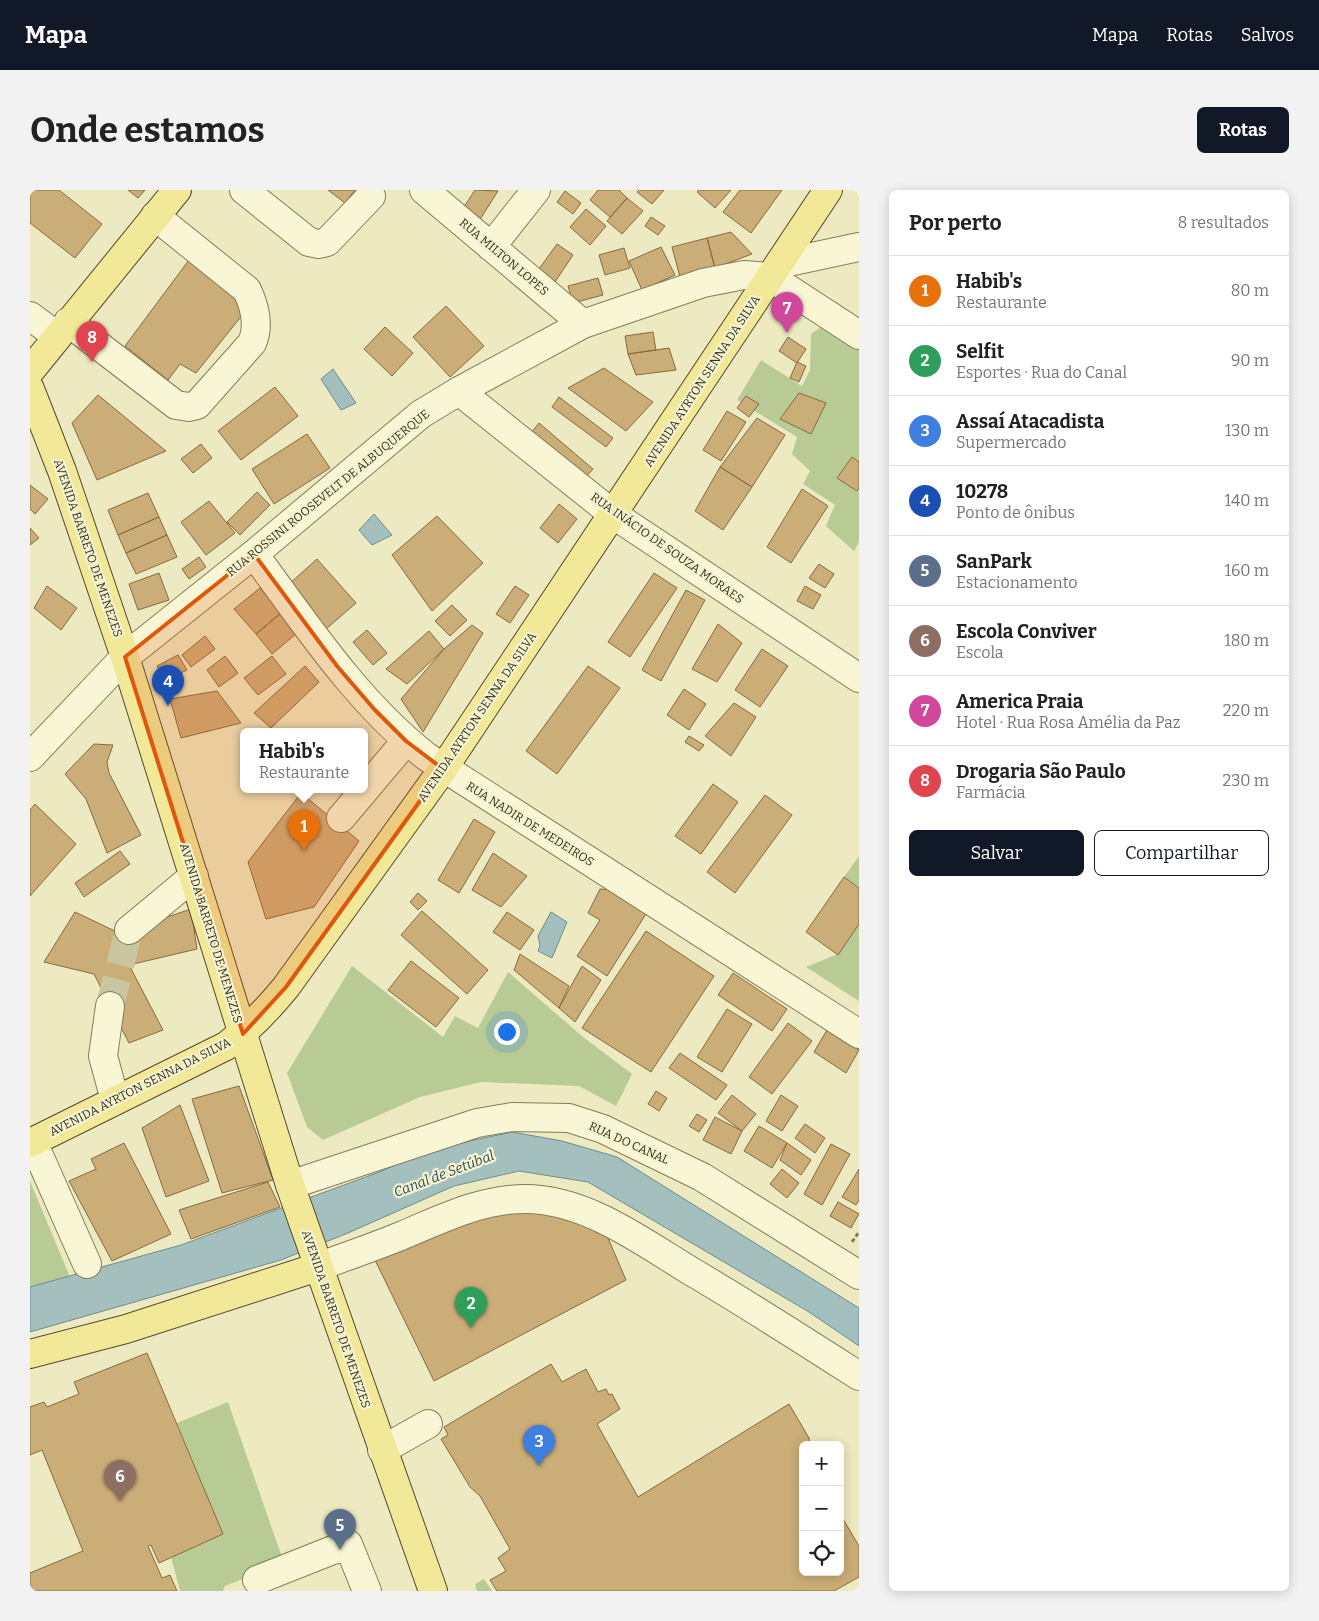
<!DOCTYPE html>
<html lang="pt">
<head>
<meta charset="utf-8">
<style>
	body { margin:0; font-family:Bitter,serif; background:#f2f2f2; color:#222 }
	.controls { position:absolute; right:15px; bottom:15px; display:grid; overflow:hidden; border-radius:8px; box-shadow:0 2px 12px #0003 }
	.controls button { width:45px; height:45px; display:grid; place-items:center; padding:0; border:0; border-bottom:1px solid #e0e0e0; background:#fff; color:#222; font:25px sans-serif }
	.you { position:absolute; left:476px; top:841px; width:18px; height:18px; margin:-12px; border:4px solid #fff; border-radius:50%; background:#1a73e8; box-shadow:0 0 0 8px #1a73e833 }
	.badge { display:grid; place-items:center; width:32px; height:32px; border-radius:50%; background:#111827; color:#fff; font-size:16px; font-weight:700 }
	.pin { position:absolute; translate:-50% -41px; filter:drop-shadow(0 1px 2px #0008) }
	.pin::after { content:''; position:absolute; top:26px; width:18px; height:15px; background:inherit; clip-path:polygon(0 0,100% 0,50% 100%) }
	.popup { position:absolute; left:210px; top:538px; width:128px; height:65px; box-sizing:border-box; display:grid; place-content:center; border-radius:8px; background:#fff; filter:drop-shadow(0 1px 4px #0005); font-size:16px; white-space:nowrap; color:#767676 }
	.popup b { font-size:19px; color:#222 }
	.popup::after { content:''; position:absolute; left:50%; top:100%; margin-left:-10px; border:10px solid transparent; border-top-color:#fff }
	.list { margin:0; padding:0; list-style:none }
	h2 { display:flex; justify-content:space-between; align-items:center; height:65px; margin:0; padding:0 20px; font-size:21px }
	h2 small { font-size:16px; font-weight:400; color:#767676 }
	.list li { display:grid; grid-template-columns:32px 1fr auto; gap:15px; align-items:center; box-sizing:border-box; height:70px; padding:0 20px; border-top:1px solid #e0e0e0 }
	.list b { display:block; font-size:19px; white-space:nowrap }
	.list p { margin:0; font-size:16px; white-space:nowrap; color:#767676 }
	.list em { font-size:16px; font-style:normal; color:#767676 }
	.actions { display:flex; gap:10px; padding:15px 20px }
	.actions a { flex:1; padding:11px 0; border:1px solid #111827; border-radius:8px; text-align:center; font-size:18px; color:#111827 }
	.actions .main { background:#111827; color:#fff }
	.icon { flex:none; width:28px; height:28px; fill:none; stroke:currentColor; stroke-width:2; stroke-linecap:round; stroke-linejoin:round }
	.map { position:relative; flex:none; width:829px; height:1401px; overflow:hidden; border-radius:8px }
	header { display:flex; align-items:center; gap:30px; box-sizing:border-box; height:70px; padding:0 25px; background:#111827; color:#fff }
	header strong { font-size:24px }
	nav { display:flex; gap:28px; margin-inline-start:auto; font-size:18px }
	.intro { display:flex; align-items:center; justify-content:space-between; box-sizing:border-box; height:120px; padding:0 30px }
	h1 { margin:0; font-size:35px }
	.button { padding:12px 22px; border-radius:8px; background:#111827; color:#fff; font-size:18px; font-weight:700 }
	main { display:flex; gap:30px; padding:0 30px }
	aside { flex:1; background:#fff; border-radius:8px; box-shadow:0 2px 12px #0003 }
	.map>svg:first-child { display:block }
	.green { fill:#b8cb95 }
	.water { fill:#a3c0be; stroke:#6b8d8d }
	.building { fill:#cbad77; stroke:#856b3f }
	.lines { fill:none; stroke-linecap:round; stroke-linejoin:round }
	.minor-tunnel { stroke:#c8c5a0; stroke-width:28; stroke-dasharray:28 14; stroke-linecap:butt }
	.minor-casing { stroke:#867b59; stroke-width:30 }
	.major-casing { stroke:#54482d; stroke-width:30 }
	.path { stroke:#867b59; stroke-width:3; stroke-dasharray:4 2.5; stroke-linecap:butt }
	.minor { stroke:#f8f6d4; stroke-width:28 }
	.major { stroke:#f1e998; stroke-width:28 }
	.marked { fill:#df570d; fill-opacity:0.2; stroke:#df570d; stroke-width:4; stroke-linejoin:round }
	.labels { text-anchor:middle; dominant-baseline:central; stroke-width:4.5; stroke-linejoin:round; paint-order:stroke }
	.street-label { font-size:12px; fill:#362f1d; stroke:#f5f3d0 }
	.water-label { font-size:14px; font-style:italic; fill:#2c4f56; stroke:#f5f3d0 }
</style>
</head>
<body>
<header>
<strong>Mapa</strong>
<nav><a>Mapa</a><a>Rotas</a><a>Salvos</a></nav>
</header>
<div class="intro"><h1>Onde estamos</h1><a class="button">Rotas</a></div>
<main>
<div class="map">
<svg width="829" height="1401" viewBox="0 0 829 1401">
	<rect width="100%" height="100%" fill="#edeac1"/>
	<!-- green -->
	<path class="green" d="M798,132l31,21v199l-5,9 -28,-25 9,-21 -32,-21 7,-13 -18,-17 5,-17 -60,-37 24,-40 41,26 8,-16 1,-36z
		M829,666v32l-15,-11z
		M829,734v77l-53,-34 32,-13z
		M322,776l91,71 12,-21 23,12 30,-56 75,65 49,37 -16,32 -37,-20 -98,-4 -61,15 -97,43 -16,-13 -20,-54z
		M0,991l40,96 -40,10z
		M198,1212l56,161 -59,23 -2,5h-43l-9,-34 52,-23 -46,-111z
		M454,1389l8,12h-15l-2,-7z"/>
	<!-- water -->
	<path class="water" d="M303,179l23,34 -15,7 -20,-31z
		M344,324l18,21 -20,10 -13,-15z
		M521,722l16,10 -15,36 -14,-7 2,-5 -2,-10z
		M482,942l50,9 55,16 242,151v38l-50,-34 -221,-130 -69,-11 -65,15 -106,47 -67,27 -251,72v-45l151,-42 201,-74 46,-21z"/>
	<!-- building -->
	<path class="building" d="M0,0h29l43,34 -27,34 -45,-35z
		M98,0h17l-7,8z
		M298,0h27l-10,13z
		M445,0l23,1 -19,30 -17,-11z
		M568,0h21l8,8 -17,19 -20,-17z
		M609,0h25l-12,14 -15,-12z
		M669,0h32l-16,18 -18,-16z
		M710,0h42l-31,43 -28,-21z
		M535,1l16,12 -8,11 -16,-12z
		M597,8l16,13 -21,23 -15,-13z
		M556,19l20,17 -16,19 -20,-18z
		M621,27l14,9 -7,9 -13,-9z
		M701,42l21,22 -37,14 -8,-30z
		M677,48l8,30 -35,9 -8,-30z
		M527,54l16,11 -20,30 -17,-12z
		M631,57l14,28 -33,15 -13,-29z
		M594,58l6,20 -25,7 -6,-20z
		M159,70l58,49 -51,64 -16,-9 -12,16 -43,-34z
		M568,88l5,17 -30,8 -5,-17z
		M416,116l38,40 -34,31 -37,-40z
		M355,137l28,26 -21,23 -28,-27z
		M623,142l3,18 -28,4 -3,-18z
		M758,147l18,12 -9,14 -18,-12z
		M639,158l7,22 -40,5 -8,-21z
		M767,172l9,4 -7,16 -9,-4z
		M574,178l49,34 -27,29 -58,-43z
		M245,197l23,29 -57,44 -23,-29z
		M769,203l27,10 -15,31 -31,-15z
		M68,205l68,56 -69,29 -25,-57z
		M716,206l13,8 -10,13 -12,-9z
		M529,207l54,41 -7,9 -54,-40z
		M697,221l19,11 -25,39 -18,-11z
		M727,228l28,17 -33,52 -32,-20z
		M509,233l54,46 -10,11 -53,-46z
		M277,244l23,34 -56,36 -22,-35z
		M171,254l11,14 -19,15 -12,-14z
		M822,267l7,5v26l-2,3 -20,-13z
		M690,277l32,20 -29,43 -28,-19z
		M0,295l18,14 -13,15 -5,-5z
		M772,299l26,17 -37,57 -24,-16z
		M227,302l13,13 -30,30 -13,-13z
		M118,303l11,24 -41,18 -10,-25z
		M179,311l26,32 -29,22 -25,-33z
		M529,314l18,15 -19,24 -18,-15z
		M407,326l46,47 -51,48 -40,-56z
		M129,327l8,18 -41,18 -8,-18z
		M0,338l9,10 -9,7z
		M137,345l10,22 -41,17 -10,-21z
		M169,367l7,10 -17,12 -7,-10z
		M287,369l39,44 -30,26 -38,-44z
		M789,374l15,10 -9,14 -16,-10z
		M129,383l10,27 -31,10 -9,-26z
		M624,383l23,15 -47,69 -22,-15z
		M17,396l30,22 -16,22 -27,-22z
		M485,396l14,9 -19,28 -14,-9z
		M775,396l16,9 -8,14 -16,-8z
		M230,398l21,25 -25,21 -22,-25z
		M656,400l19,10 -44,81 -19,-11z
		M422,415l15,15 -17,16 -15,-15z
		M251,423l16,20 -25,21 -16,-20z
		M688,434l24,19 -25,39 -25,-13z
		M442,435l11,8 -60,99 -22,-33 43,-50z
		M337,440l20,23 -14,12 -20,-23z
		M399,441l15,18 -37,35 -21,-15z
		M175,446l10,13 -24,18 -9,-12z
		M732,459l26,17 -28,41 -25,-17z
		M148,465l9,15 -22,11 -8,-15z
		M195,466l13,17 -19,14 -12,-17z
		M242,466l14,18 -28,21 -14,-17z
		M275,476l14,16 -48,46 -17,-15z
		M558,476l32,22 -63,86 -31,-23z
		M654,499l22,15 -17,26 -22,-15z
		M187,501l24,32 -60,15 -11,-39z
		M704,513l22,14 -25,39 -26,-20z
		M659,546l15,9 -5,6 -14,-9z
		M64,554l19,1 -6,17 2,11 32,62 -34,18 -21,-54 -21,-25z
		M683,594l25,18 -37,52 -26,-18z
		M271,603l58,48 -45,66 -48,12 -18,-57z
		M735,605l27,20 -57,78 -28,-21z
		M5,614l41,40 -46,52v-86z
		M444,629l21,13 -36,61 -21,-13z
		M90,661l10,13 -46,33 -9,-14z
		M463,663l34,23 -26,31 -29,-17z
		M814,687l15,11v36l-21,31 -32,-23z
		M570,699l13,1 36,19 -42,67 -30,-20 23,-36 -12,-7z
		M388,703l9,8 -9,9 -8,-8z
		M161,719l6,40 -68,16 34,65 -34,13 -35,-69 -50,-12 31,-50 44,21z
		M392,721l66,59 -21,24 -66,-59z
		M477,722l27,18 -14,20 -27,-18z
		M616,741l68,45 -63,96 -69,-44z
		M490,764l49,32 -10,22 -45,-38z
		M381,771l48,37 -23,29 -48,-37z
		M552,776l19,14 -26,42 -16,-14z
		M703,783l54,36 -15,22 -54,-36z
		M697,819l25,15 -30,48 -25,-15z
		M758,833l24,18 -40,53 -23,-17z
		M797,840l32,20 -13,23 -32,-21z
		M650,863l47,32 -11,15 -47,-32z
		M209,896l34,94 -51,13 -30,-94z
		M626,901l11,7 -8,13 -11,-7z
		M702,905l24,19 -14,17 -24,-18z
		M751,905l17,11 -16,25 -16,-10z
		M150,915l29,76 -43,16 -24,-69z
		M667,924l10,6 -8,12 -10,-6z
		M685,927l27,14 -11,23 -28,-14z
		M775,934l20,14 -10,15 -20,-15z
		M729,936l28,17 -15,25 -28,-17z
		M94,953l47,91 -59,27 -43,-80 27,-12 -5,-10z
		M757,953l24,17 -10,15 -21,-15z
		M801,954l19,10 -28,51 -18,-11z
		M752,979l17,14 -12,15 -17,-14z
		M829,979v31l-3,5 -14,-8z
		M238,992l12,25 -89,32 -12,-29z
		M808,1012l21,12 -8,14 -21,-12z
		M475,1017l71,11 29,13 21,49 -192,101 -59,-121z
		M117,1163l76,181 -64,29 -8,-18 -3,1 14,32 8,-3 7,16h-147v-18l53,-22 -41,-101 -12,5v-48l14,-5 3,5 32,-13 -5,-12z
		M521,1174l11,18 24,-13 12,23 8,-3 3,6 3,-1 8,15 -23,15 41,73 151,-93 20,34 1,7h-7v127h37v-58l19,32v31l-25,14h-337l-7,-11 16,-9 -8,-13 12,-9 -30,-53 -10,-9 -29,-48 7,-4 -4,-8z"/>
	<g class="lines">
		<!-- minor-tunnel -->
		<path class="minor-tunnel" d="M80,816l19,-76"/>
		<!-- minor casing -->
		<g class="minor-casing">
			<path id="minor" d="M214,0l65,52 10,2 8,-2 44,-46
				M394,0l159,134
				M461,57l45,-57
				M749,74l80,-17
				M0,126l27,20
				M38,132l108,83 13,2 8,-2 55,-62c8,-18 3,-36 -5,-53l-92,-74
				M429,201l155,124 245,163
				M224,364c53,72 103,148 173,203l432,277
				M0,567l95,-100 129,-103 167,-140 38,-23 124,-67 120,-41 41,-8 26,2 89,58
				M311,628l65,-77
				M99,740l65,-54
				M80,816l-7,50 12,44
				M3,952l54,122
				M260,995l187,-62 35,-6 57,1 34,11 99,48 157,98
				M288,1077c28,-11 57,-20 85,-32 39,-16 78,-36 122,-36 60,0 115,41 164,71 58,34 114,70 170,106
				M352,1260l46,-26
				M227,1390l91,-36 19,47"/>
		</g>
		<!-- major casing -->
		<g class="major-casing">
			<path id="major" d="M0,181l147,-181
				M0,199l32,82 63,186 165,528 143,406
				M0,953l196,-97c23,-17 42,-37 60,-59l157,-218 385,-579
				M0,1164l96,-25 192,-62"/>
		</g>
		<!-- path -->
		<path class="path" d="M822,1052l7,-10"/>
		<!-- minor -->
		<use href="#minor" class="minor"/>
		<!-- major -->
		<use href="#major" class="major"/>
	</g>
	<!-- marked area -->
	<path class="marked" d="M224,364l83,112 37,43 32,32 37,28 -157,218 -43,47 -118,-377z"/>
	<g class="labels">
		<!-- street labels -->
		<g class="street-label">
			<text transform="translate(474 67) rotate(40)">RUA MILTON LOPES</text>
			<text transform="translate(672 191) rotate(-57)">AVENIDA AYRTON SENNA DA SILVA</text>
			<text transform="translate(298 303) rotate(-39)">RUA ROSSINI ROOSEVELT DE ALBUQUERQUE</text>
			<text transform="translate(58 358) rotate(71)">AVENIDA BARRETO DE MENEZES</text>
			<text transform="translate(637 358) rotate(35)">RUA INÁCIO DE SOUZA MORAES</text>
			<text transform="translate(447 527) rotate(-56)">AVENIDA AYRTON SENNA DA SILVA</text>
			<text transform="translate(500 634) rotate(32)">RUA NADIR DE MEDEIROS</text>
			<text transform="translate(181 743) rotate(73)">AVENIDA BARRETO DE MENEZES</text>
			<text transform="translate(110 897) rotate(-27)">AVENIDA AYRTON SENNA DA SILVA</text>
			<text transform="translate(599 953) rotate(24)">RUA DO CANAL</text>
			<text transform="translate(306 1129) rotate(71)">AVENIDA BARRETO DE MENEZES</text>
		</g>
		<!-- water labels -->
		<g class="water-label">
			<text transform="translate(414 984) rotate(-21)">Canal de Setúbal</text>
		</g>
	</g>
</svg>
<div class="controls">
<button>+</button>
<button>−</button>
<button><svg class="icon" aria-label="locate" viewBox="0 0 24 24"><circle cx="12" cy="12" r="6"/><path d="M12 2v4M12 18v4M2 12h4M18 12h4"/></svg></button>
</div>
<div class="you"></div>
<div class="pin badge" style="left:274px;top:661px;background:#e8710a">1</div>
<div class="popup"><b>Habib's</b>Restaurante</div>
<div class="pin badge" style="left:441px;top:1138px;background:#2e9e5b">2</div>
<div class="pin badge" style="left:509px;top:1276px;background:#3f7fe0">3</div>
<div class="pin badge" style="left:138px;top:516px;background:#1a4fb4">4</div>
<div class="pin badge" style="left:310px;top:1360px;background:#5c6f8a">5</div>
<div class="pin badge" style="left:90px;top:1311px;background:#8d6e63">6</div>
<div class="pin badge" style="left:757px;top:143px;background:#d1479c">7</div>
<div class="pin badge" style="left:62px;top:172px;background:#e0444e">8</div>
</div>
<aside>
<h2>Por perto<small>8 resultados</small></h2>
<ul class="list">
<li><span class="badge" style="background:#e8710a">1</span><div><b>Habib's</b><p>Restaurante</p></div><em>80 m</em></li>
<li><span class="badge" style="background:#2e9e5b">2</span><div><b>Selfit</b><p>Esportes · Rua do Canal</p></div><em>90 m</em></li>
<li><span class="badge" style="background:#3f7fe0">3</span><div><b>Assaí Atacadista</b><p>Supermercado</p></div><em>130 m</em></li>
<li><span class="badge" style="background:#1a4fb4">4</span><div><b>10278</b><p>Ponto de ônibus</p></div><em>140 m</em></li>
<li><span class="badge" style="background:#5c6f8a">5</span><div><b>SanPark</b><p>Estacionamento</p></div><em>160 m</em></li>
<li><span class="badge" style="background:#8d6e63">6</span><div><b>Escola Conviver</b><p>Escola</p></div><em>180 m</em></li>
<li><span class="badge" style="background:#d1479c">7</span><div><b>America Praia</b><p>Hotel · Rua Rosa Amélia da Paz</p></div><em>220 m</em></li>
<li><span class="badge" style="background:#e0444e">8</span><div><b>Drogaria São Paulo</b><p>Farmácia</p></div><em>230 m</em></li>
</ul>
<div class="actions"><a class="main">Salvar</a><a>Compartilhar</a></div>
</aside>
</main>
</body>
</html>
